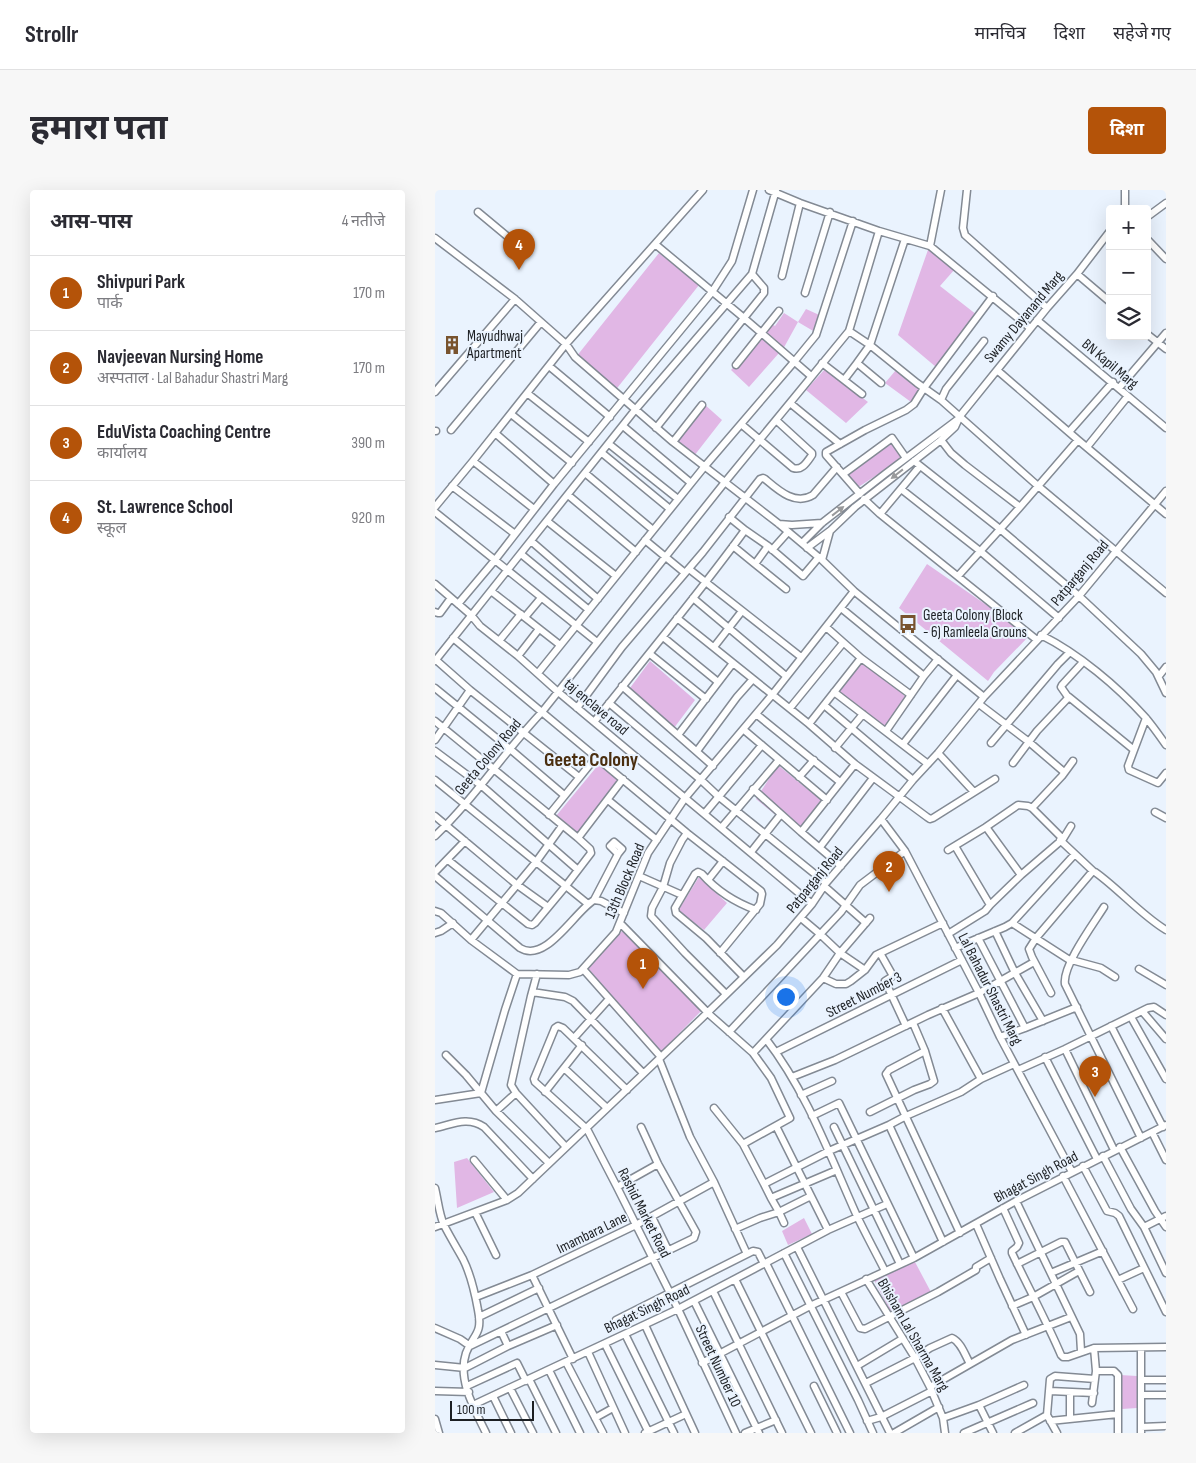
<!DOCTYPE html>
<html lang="hi">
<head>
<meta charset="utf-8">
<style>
	body { margin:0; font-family:"Sofia Sans Condensed","Noto Sans Devanagari",sans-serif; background:#f7f7f7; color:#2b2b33 }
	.controls { position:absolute; right:15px; top:15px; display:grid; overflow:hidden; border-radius:5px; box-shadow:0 5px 20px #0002 }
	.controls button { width:45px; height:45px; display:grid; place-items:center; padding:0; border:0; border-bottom:1px solid #e1e1e2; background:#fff; color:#2b2b33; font:25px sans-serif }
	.scale { position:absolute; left:15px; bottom:12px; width:84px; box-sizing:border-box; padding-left:5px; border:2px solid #1c1f23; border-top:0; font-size:14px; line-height:18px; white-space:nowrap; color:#1c1f23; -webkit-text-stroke:4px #eaf3fe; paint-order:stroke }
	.you { position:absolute; left:350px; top:806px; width:18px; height:18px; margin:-12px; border:4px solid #fff; border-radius:50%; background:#1a73e8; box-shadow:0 0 0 8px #1a73e833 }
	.badge { display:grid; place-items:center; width:32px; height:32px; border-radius:50%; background:#b45309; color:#fff; font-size:16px; font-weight:700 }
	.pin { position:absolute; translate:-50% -41px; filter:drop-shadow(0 1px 2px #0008) }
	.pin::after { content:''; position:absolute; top:26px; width:18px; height:15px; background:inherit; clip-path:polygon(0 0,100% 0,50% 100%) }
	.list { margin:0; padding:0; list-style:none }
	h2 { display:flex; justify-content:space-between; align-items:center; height:65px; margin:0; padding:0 20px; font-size:21px }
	h2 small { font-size:16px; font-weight:400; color:#7c7c81 }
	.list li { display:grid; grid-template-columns:32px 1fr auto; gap:15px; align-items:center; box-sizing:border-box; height:75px; padding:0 20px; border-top:1px solid #e1e1e2 }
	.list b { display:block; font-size:19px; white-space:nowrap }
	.list p { margin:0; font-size:16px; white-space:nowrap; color:#7c7c81 }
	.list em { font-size:16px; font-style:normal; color:#7c7c81 }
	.icon { flex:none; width:28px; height:28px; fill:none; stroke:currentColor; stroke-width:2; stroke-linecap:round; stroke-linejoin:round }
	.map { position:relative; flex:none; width:731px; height:1243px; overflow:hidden; border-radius:5px }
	header { display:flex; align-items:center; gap:30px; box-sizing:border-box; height:70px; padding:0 25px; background:#fff; border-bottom:1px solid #e1e1e2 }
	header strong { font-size:24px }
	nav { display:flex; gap:28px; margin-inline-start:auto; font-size:18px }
	.intro { display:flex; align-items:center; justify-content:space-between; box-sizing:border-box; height:120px; padding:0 30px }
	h1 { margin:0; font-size:35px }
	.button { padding:12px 22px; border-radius:5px; background:#b45309; color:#fff; font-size:18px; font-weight:700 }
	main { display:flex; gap:30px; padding:0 30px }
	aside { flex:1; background:#fff; border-radius:5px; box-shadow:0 5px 20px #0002 }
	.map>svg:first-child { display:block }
	.green { fill:#e1b7e5 }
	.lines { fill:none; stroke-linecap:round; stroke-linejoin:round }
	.minor-casing { stroke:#838a94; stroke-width:9 }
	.minor { stroke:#fff; stroke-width:6 }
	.oneway { fill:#999a9c }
	.labels { text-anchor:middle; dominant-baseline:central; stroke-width:4; stroke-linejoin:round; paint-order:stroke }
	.street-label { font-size:15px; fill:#1c1f23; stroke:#eaf3fe }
	.poi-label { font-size:15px; fill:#1c1f23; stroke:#eaf3fe; text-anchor:start }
	.district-label { font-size:20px; font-weight:bold; fill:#4a2e0f; stroke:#eaf3fe }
</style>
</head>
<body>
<header>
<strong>Strollr</strong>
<nav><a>मानचित्र</a><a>दिशा</a><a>सहेजे गए</a></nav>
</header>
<div class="intro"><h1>हमारा पता</h1><a class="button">दिशा</a></div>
<main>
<aside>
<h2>आस-पास<small>4 नतीजे</small></h2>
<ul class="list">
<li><span class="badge">1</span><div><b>Shivpuri Park</b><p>पार्क</p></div><em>170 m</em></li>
<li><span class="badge">2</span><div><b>Navjeevan Nursing Home</b><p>अस्पताल · Lal Bahadur Shastri Marg</p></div><em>170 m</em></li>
<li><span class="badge">3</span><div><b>EduVista Coaching Centre</b><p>कार्यालय</p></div><em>390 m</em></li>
<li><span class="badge">4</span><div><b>St. Lawrence School</b><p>स्कूल</p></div><em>920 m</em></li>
</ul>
</aside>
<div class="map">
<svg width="731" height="1243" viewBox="0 0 731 1243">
	<rect width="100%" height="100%" fill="#eaf3fe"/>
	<!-- green -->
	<path class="green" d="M494,57l26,22 -15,17 37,29 -41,52 -38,-32z
		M224,63l40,32 -85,107 -38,-35z
		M371,119l20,9 -6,17 -22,-13 -16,29 -18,-19 6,-9 5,3 9,-13 14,9z
		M325,147l19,16 -30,34 -18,-17z
		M390,179l43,33 -22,21 -40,-33z
		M461,180l25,18 -10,14 -26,-19z
		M269,214l18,16 -28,36 -19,-16z
		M458,253l11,14 -47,31 -10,-15z
		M492,374l103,71 -36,37 -6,9 -89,-73z
		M428,469l43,38 -21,32 -47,-36z
		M215,471l45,39 -21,28 -44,-40z
		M164,574l19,15 -42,56 -20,-19z
		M344,576l43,35 -23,33 -43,-35 18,-28z
		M264,687l28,26 -23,27 -26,-19z
		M187,741l80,79 -42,43 -72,-85z
		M32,968l27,34 -37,16 -3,-46z
		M369,1028l8,16 -24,11 -6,-14z
		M480,1072l17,32 -40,20 -18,-34 21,-11z
		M685,1185l17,1v32l-15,1z"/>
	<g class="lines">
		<!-- minor casing -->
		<g class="minor-casing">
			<path id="minor" d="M334,0l31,13 79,28 51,15 100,82
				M532,0l-4,38 2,7 82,73
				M690,0v19
				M43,22l36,30
				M712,27l19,-14
				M0,48l80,61 51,45 9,13 98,85 106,82 43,36 32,31 130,106
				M712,49l19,20
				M220,54l89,74 67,58
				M495,56l11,-56
				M642,84l33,28
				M347,86l18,-73
				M370,103l25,-81
				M602,130l129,108
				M414,141l21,14 47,38 24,17 97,86 128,107
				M712,144l19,15
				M387,173l22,17 13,-17 24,20
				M422,173l13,-18 35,-106
				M301,175l43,-54
				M114,176l61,51
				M562,180l81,70 88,74
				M409,190l18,14
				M684,198l47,-55
				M0,202l80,-93
				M92,203l62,49
				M506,210l5,-11 38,-48
				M355,213l50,41
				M76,224l61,49
				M306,234l52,44c9,3 14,-6 19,-13v-2l-36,-33
				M188,236l68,57
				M221,238l108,-135v-5l-12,-14
				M16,240l90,-108
				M0,241h1
				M634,242l44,-50
				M60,243l59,51
				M506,250l10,13 14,12 55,42
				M238,252l29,-37
				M174,254l69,55
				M652,257l41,-51
				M167,263l68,56
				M38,271l61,48
				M479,271l86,68 79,67 62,58 15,18 10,21
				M150,283l68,57
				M408,284l49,-36 14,20
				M17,296l63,48
				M466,299l79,62 79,67
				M425,304l-34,-39v-3l39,-22 41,-20 8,-6 10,-16 69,-92
				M133,305l68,57
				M429,309l16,15 157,126
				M0,317l38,-46 93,-117 137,-154
				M0,322l162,130
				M445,324l40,-48
				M112,331l69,55
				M344,334l13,1 30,-2
				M210,350l40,33
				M96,351l67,58
				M367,353l20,-20 63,-49 72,-54
				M298,356l22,18 13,-18 -23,-16
				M333,356l35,30 16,-19
				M372,358l24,-18 24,-23 86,-67 14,-13 5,-11 87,-108 30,-34 33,-43
				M337,360l16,-18
				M86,364l68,56
				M387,370l8,-29
				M320,374l31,25
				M254,379l112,88
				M523,386l62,-69 58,-67
				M0,394l36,31 9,11 38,30 39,35 255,213
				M56,401l69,54
				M258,408l93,78
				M23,414l37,-44 59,-76 158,-192 20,-31 21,-71
				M406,418l83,68
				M0,422l3,1h2l11,-15
				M90,427l16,-19
				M242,428l132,106 46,40 72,53 3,2 3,-1 62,-39
				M391,437l35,31 50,37
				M606,445c38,19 76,51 104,82 7,8 14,18 21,28
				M228,447l55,45
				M18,448l234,195 74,58 1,3 -2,10 -40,49
				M64,451l22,-27
				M279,457l28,-36
				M215,464l56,45
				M83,466l21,-27
				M1,470l34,30 109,87
				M0,471l200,-251 117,-136 24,-84
				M103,483l167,-207 89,-104 22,-27 37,-114
				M724,486l7,-9
				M187,496l91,80
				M0,498l75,61 54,46
				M399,502l94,72
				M633,507l-7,-10 1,-2 21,-23
				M174,513l92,77 17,16 108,87
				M544,514l50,38 35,30
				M389,515l89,75
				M142,518l45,-61 81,-95 57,-73 3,-1 2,1c13,11 30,27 48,16l24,-28
				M355,518l53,-65
				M321,524l84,68
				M0,531l143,117 12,11 1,4 -26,34 -30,36 -3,2 -4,-1 -80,-64
				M159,532c51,-64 103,-126 151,-192l-16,-13
				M374,534l52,-66
				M309,540l83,70
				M451,541l38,-55 14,-17
				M243,545l55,-72
				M0,550l35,-50
				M556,553l67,-79 12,-12
				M468,554l54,-69
				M400,558l28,-34
				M699,560l12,-32
				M0,561l47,35 96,84
				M262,561l40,-54 16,-18
				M503,563l36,39
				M578,573l24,-32 32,-34 65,53 -6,16 1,4 29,13 8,-10
				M364,587l15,-17
				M0,590l153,124
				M318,599l48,43 40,34
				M173,610l49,40
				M597,618l30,-32 11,-15
				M720,622l11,6
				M270,623l57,-68
				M114,625l47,-58
				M0,626l81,68 32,23
				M446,629l24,32 74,142 21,44 72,135
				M287,637l57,-67
				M551,637l35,48
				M366,642l54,-68
				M252,643l-5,7 -12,23 -7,24 -11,21 -1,8 34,37 41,41
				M0,646c40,-38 69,-84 107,-124l183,-230 124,-151 30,-100
				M143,648l45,-59
				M625,650l33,31
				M520,656l35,59
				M385,657l53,-69
				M513,660l38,-23 32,-22 10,1 4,2 31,31
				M316,662l30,-38
				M0,682l30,-31
				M0,686l85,72c26,16 55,-37 74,-48l7,1 23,12
				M204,686l43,19
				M273,690l15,-19
				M389,696l42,37
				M159,710l24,-46 -8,-8 4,-4 8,7 -4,5
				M669,717c-10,16 -42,59 -39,77l76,154
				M0,721l6,2 30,27 46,34 52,1 11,-3 36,-40 32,-79 37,-55 87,-103 82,-104
				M366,728l19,16 20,19 25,17
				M185,733l90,92 43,38 13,-14c41,53 64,117 91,177 9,19 19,37 28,55
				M577,733l56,36 33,9 14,9
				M560,741l20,42 28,48
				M0,743l6,-2 12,-8
				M513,744l37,-23 5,-6 31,-30 42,-36 8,-13
				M543,748l47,90
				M36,750l65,-78 26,-36
				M520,758l50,-21 7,-4 63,-69
				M445,763l13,23 -8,5 21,45
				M148,779l78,88
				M704,779l27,16
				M102,784l-6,22 -20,89 5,8 50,54
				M309,787l-38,-39 -30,-25 -1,-5 20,-34 3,-2 4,2c15,17 32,28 54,36
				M388,788l13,6h10l5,-3 14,-11 11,-15 67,-32
				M97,802l33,5 8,4 70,72
				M616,803l-19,-36 -3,-8 7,-11 56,-66h3c24,17 46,43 71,58
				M507,818l39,71
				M707,821l24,28
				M696,827l35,62
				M676,836l52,101
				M294,842l112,-120 19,-27 45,-34
				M565,847l25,-9 52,-21
				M139,848l35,-39
				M331,849l57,-61 17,-25 30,-35
				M630,859l49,101
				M490,861l-36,19 -3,4 74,159
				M341,862l186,-92
				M11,865l20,20 30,36 53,52
				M610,867l52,102
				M224,869l31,78 24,45 33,72
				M129,878l43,40
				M583,880l47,-21 83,-41 6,-1 12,8
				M357,887l43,-17 93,-45 51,-22 55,-31
				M192,900l-64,-62 -5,-2 -3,2 -21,51 1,3 52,47 30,58 61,122 58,124
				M110,902l37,-47
				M366,905l31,-14
				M0,910l46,-7 24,-83 12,-36
				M279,918l29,36 47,-26 -19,-40 -18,-25
				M61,921l20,-18
				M435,922l44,-22 16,-6 4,-3 -9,-30 -12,-28
				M377,926l27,-13 75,155
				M454,935l54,117
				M341,936l52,104
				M399,937l66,137
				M0,938c18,-4 33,-12 49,-1l49,52
				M717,942l14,28
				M308,954l21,40 65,-33 60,-26 17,-9 55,-24 20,-13 33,-15
				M685,957l35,64 11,16
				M668,966l28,53 13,18 22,46
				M39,970l33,40
				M648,976l24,45 8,2 4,3 47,96
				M628,986l70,133
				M329,994l7,14 66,-28
				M182,997l41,-23
				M0,998c3,12 4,26 9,37 6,12 13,23 19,34 8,16 12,34 15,51 5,25 -5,24 -12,43 -9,27 9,57 20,80
				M336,1008l8,14 32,-16
				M581,1011l64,133 1,17
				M568,1018l16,35 -2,4 -5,4v2c16,34 34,67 49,102l2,2h5l26,-9
				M40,1022l21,43
				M217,1027l16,33
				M541,1034l24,55 26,56
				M0,1037l72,-27 11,-7 184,-175 75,-73 35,-41 14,-21 55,-64 32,-39 25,-27 46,-56 95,-101 87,-105
				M709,1037l22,-11
				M300,1039l25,-11 19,-6 5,11
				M362,1057l93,186
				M349,1063l74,147 15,33
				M331,1073l84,170
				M582,1074l44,-22h4l25,50
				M616,1083l52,-22
				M97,1085l41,84
				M300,1089l76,154
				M431,1089l49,79 15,29 13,31 2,15
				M683,1090l26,-12
				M278,1101l69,142
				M406,1102l19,36 5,1 73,-37 38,-22v-3l15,-9
				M41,1107l56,-22 104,-50 78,-43
				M259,1111l65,132
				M577,1116l21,-9 46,-26
				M44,1127l60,-29
				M181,1130l137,-69 5,1 6,12
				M210,1135l50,108
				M0,1138l25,11 10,7 224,-108 2,-6 -38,-68 -17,-37
				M66,1141l7,15
				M190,1144l49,99
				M170,1154l44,89
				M706,1158v85
				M153,1162l37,81
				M131,1172l37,71
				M267,1173l108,-57 104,-48 102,-57 150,-76
				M0,1175l30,3 43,-22 49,-21
				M422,1176l45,-27
				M114,1180l31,63
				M661,1181h18l4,4v58
				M94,1189l27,54
				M706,1190h25
				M431,1193l49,-25 15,-10 22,-10c9,4 13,17 18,26
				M32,1196l50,-23 9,18
				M379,1196l23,47
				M495,1197l82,-47 59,-23
				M75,1198l23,45
				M0,1201l34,1
				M615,1201l44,2
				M635,1202v26
				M706,1205h25
				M58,1206l18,37
				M657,1213l4,-32 -2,-23 72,-1
				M38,1215l205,-96 150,-79 59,-26
				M544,1215l14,28
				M160,1228l18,-10
				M508,1228l36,-13 45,-20
				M0,1229l4,14
				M432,1231l14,-4 51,-26
				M615,1231l68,-7
				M706,1237l25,-1
				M210,1243l41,-19
				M310,1243l31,-13
				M459,1243l45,-26
				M529,1243l69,-30
				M580,1243l32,-18
				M622,1243l-10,-18 3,-36 5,-3 40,3"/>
		</g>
		<!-- minor -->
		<use href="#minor" class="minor"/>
	</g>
	<!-- one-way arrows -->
	<defs><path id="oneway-solid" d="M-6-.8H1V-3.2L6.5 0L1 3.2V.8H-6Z" transform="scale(1.25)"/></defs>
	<g class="oneway">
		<use href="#oneway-solid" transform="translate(462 284) rotate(142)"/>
		<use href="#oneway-solid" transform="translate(403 321) rotate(-38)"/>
	</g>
	<!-- icons -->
	<defs>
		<g id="building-bare" transform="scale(1.5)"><path d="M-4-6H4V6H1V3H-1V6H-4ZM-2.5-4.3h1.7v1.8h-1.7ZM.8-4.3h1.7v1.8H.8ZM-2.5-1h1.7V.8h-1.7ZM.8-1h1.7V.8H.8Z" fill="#78532e" stroke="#eaf3fe" stroke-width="2.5" paint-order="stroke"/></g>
		<g id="bus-bare" transform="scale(1.5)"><path d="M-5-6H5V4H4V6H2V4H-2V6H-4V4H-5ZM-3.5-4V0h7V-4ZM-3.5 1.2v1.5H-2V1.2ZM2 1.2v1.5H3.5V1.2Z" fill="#78532e" stroke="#eaf3fe" stroke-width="2.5" paint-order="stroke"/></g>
	</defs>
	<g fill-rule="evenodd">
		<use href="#building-bare" x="17" y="155"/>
		<use href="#bus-bare" x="473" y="434"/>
	</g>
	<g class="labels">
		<!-- street labels -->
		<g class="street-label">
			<text transform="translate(589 127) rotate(-50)">Swamy Dayanand Marg</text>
			<text transform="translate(675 174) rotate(40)">BN Kapil Marg</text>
			<text transform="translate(645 383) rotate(-50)">Patparganj Road</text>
			<text transform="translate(161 517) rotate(40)">taj enclave road</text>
			<text transform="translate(53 567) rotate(-50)">Geeta Colony Road</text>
			<text transform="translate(380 690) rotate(-51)">Patparganj Road</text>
			<text transform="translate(190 691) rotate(-67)">13th Block Road</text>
			<text transform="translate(555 799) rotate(63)">Lal Bahadur Shastri Marg</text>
			<text transform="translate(429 805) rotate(-27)">Street Number 3</text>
			<text transform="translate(601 987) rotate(-28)">Bhagat Singh Road</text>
			<text transform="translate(209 1023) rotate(63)">Rashid Market Road</text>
			<text transform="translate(157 1043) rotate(-26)">Imambara Lane</text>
			<text transform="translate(212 1119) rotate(-26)">Bhagat Singh Road</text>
			<text transform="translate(478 1145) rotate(60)">Bhisham Lal Sharma Marg</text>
			<text transform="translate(283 1176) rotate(65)">Street Number 10</text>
		</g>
		<!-- poi labels -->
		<g class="poi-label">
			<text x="32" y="146">Mayudhwaj<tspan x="32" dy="17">Apartment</tspan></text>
			<text x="488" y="425">Geeta Colony (Block<tspan x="488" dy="17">- 6) Ramleela Grouns</tspan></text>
		</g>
		<!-- district labels -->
		<g class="district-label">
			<text x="156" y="570">Geeta Colony</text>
		</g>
	</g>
</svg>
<div class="controls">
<button>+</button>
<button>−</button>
<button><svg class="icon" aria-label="layers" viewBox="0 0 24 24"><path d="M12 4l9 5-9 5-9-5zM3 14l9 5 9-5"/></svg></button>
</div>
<div class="scale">100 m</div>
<div class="you"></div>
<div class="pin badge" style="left:208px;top:799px">1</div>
<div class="pin badge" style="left:454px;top:702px">2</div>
<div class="pin badge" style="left:660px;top:907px">3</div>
<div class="pin badge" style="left:84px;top:80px">4</div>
</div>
</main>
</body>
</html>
